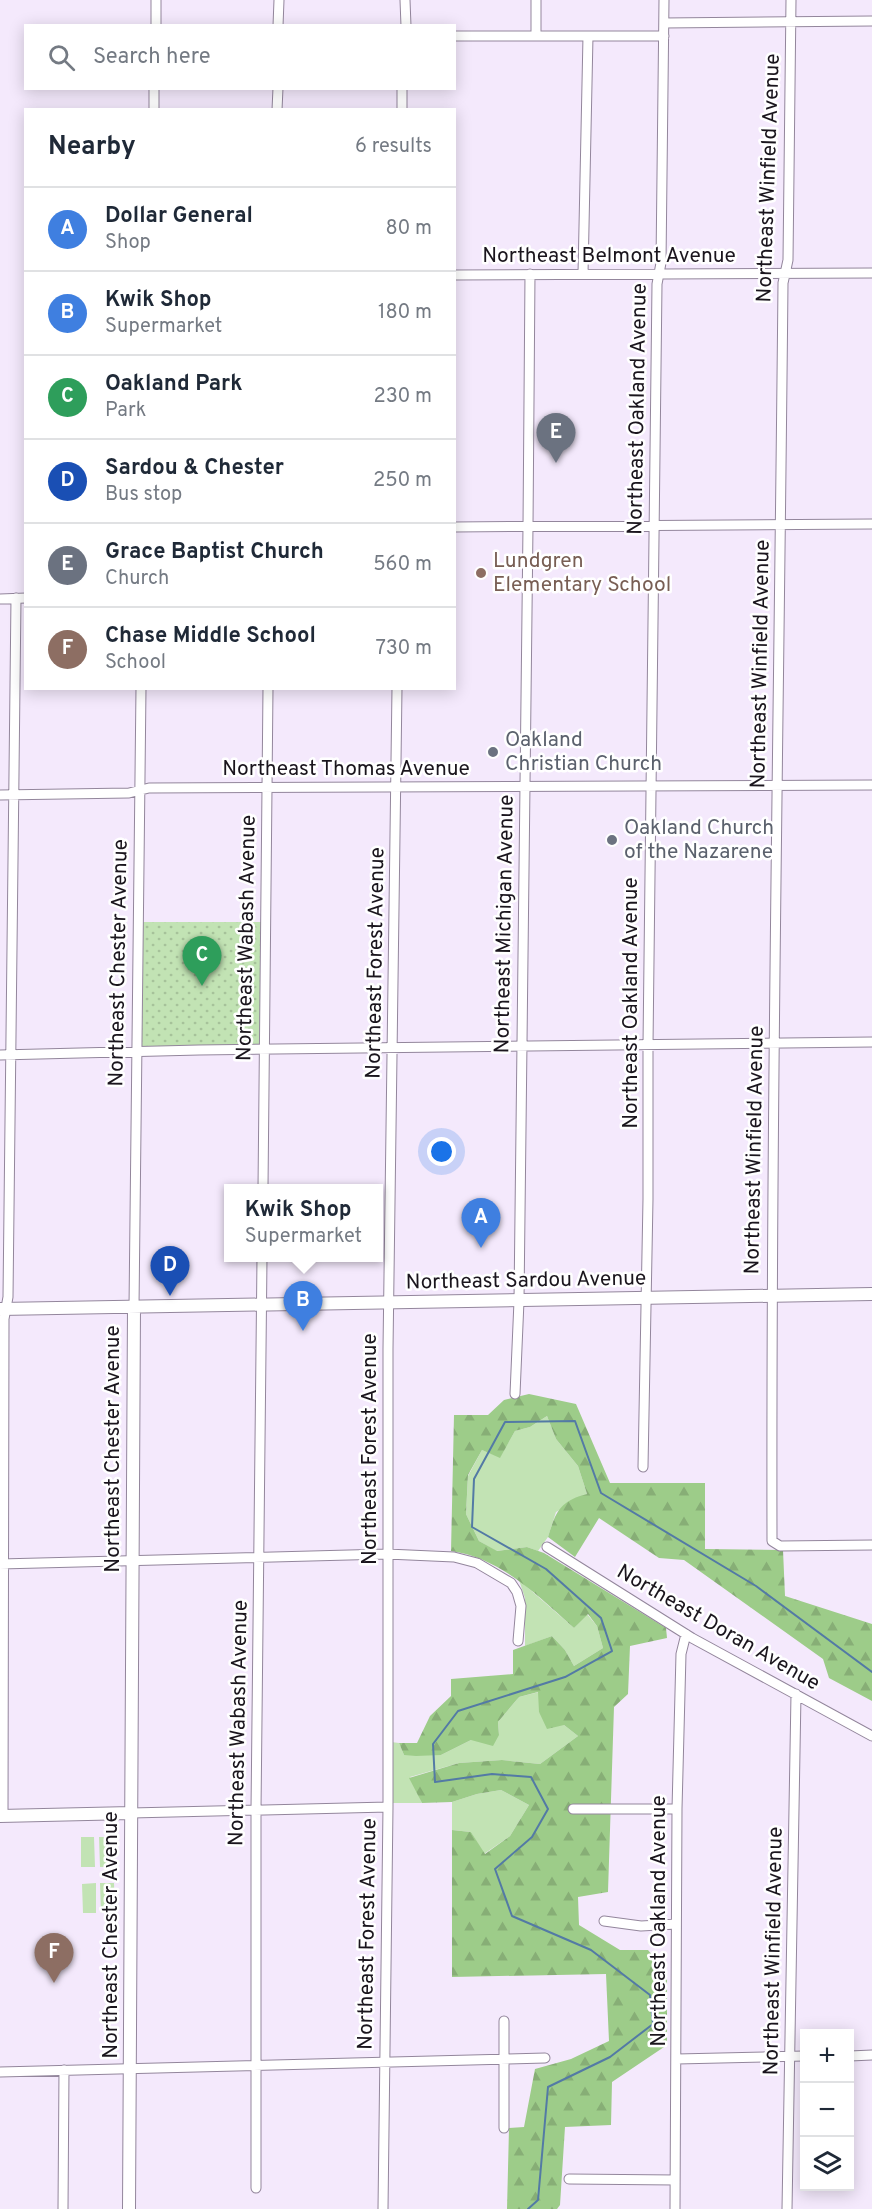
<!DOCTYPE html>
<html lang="en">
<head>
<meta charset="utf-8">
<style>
	body { margin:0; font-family:Overpass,sans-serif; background:#f2f2f3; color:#1f2937 }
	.controls { position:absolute; right:18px; bottom:18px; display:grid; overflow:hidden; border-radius:0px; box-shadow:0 3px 15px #0003 }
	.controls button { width:54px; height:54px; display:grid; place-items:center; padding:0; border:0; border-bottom:2px solid #e0e1e3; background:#fff; color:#1f2937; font:30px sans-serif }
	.you { position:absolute; left:442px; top:1152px; width:21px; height:21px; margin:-15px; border:4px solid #fff; border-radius:50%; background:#1a73e8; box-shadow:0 0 0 9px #1a73e833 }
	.badge { display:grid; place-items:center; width:39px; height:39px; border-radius:50%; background:#3f857c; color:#fff; font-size:20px; font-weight:700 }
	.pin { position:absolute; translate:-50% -50px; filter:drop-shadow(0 2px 3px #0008) }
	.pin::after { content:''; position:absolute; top:32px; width:21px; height:18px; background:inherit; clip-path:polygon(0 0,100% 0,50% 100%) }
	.popup { position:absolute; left:224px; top:1184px; width:159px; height:78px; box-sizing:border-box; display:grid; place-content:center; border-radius:0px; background:#fff; filter:drop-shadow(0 2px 4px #0005); font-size:20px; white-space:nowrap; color:#747a83 }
	.popup b { font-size:22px; color:#1f2937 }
	.popup::after { content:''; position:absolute; left:50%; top:100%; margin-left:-12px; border:12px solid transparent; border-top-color:#fff }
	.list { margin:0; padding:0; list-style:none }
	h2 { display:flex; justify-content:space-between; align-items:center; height:78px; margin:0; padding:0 24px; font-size:26px }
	h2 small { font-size:20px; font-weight:400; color:#747a83 }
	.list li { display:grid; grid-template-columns:39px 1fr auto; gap:18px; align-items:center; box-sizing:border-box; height:84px; padding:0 24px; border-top:2px solid #e0e1e3 }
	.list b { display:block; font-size:22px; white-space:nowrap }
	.list p { margin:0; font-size:20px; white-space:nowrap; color:#747a83 }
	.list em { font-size:20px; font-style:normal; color:#747a83 }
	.icon { flex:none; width:33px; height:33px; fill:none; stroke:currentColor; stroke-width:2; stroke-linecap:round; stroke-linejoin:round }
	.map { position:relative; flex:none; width:872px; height:2209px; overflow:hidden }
	.search { position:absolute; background:#fff; box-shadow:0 3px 15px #0003; left:24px; top:24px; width:432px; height:66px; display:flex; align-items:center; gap:15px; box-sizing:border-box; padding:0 21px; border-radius:0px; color:#747a83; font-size:22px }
	.panel { position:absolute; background:#fff; box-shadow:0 3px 15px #0003; left:24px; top:108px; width:432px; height:582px; border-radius:0px }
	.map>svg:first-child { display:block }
	.grass { fill:#c2e3b4 }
	.forest { fill:url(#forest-firs) }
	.park { fill:url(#park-dots) }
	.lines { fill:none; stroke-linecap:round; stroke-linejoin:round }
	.stream { stroke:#537aa5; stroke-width:2 }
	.street-casing { stroke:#93869c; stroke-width:11 }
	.secondary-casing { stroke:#93869c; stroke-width:14 }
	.street { stroke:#fff; stroke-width:9 }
	.secondary { stroke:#fff; stroke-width:12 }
	.education-dot { fill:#8d6e63; stroke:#fff; stroke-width:2 }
	.worship-dot { fill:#6b7280; stroke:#fff; stroke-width:2 }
	.labels { text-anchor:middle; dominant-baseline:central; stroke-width:5; stroke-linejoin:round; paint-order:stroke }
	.street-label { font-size:21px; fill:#1a151d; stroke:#fff }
	.education-label { font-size:21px; fill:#785e54; stroke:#fff; text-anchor:start }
	.worship-label { font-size:21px; fill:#5b616d; stroke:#fff; text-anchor:start }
</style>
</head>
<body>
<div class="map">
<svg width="872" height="2209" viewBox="0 0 872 2209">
	<defs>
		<pattern id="forest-firs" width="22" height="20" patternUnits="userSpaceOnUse" patternTransform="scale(1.5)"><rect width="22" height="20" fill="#9dcc89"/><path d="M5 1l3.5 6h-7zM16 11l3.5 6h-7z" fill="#87ae76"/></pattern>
		<pattern id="park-dots" width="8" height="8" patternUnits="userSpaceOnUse" patternTransform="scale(1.5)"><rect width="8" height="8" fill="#c2e3b4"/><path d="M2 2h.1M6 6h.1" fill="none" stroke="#a6c29a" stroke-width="1.8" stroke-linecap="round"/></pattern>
	</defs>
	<rect width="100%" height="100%" fill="#f4e9fc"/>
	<!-- grass -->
	<path class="grass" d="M547,1416l9,23 22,27 9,28 -31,18 -8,25 -10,14 -11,-4 -31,4 -17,-10 -13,-27 2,-38 14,-26 18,7 15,-26 15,-4z
		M519,1580l55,48 13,-14 10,12 6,22 -29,18 -9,-16 -13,-14 -27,10v-48z
		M539,1692v20l25,13 14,11 -38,28 -38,-4 -43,3 -49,14 12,26h-30l-1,-61 8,1 5,12h37l30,-15 28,-5 -1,-13 21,-25z
		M501,1790l28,15 -19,31 -26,18 -13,-22 -19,-2v-28l25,-8z
		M81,1837h13l1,30h-14z
		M99,1837h14l1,30h-14z
		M96,1883v30h-13l-1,-29z
		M100,1883h14l1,30h-14z"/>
	<!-- forest -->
	<path class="forest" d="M529,1394l47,10 34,79h95v66l78,1 2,46 87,28v77l-43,-23 -6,-19 -139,-99 -25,-2 -60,-40 -24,39 -27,-20c8,-26 12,-36 39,-43l-9,-28 -22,-27 -9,-23 -17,11 -15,4 -15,27 -18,-8 -14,25 -2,39 13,27 18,10 30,-4 17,6 122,75 1,10 -37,8 -2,48 -14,13 -6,185 -30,5 1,28 41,25h28l19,23v72l-55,37 -1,43 -46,2 -5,78 -3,4h-50l2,-81 15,-1 11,-58 36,-10 38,-18 -3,-67 -154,3v-147l19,2 14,22 25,-18 19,-31 -28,-15 -24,4 -25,8 -30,1 -13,-25 50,-15 43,-3 38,4 38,-28 -14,-11 -17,4 -8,-17 -1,-20 -19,5 -21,25 1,13 -6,11 -22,-6 -30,15 -25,1 -12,-1 -5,-12h18l13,-27 21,-20v-17l62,-5v-24l39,-14 13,14 9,16 29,-18 -6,-22 -9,-12 -14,14c-36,-32 -73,-70 -123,-77l3,-136h34l16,-15z"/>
	<!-- park -->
	<path class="park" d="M139,922h126l-1,128 -126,1z"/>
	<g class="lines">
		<!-- stream -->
		<path class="stream" d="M528,2209l10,-9 10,-113 62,-30 43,-33 -3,-29 -59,-45 -79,-34 -17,-47 37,-32 16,-28 -17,-32 -39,-3 -57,8 -2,-38 25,-33 107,-34 47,-26 -11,-33 -55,-49 -74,-42 2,-48 31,-57 70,-1 26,72 155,93 116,86"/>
		<!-- street casing -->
		<g class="street-casing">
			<path id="street" d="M405,0l1,26
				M791,0l-3,260 -5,23c-4,419 -12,839 -11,1258l8,5 92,-1
				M664,23l208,-2
				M156,26v-26
				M278,26l1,-26
				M454,36h210
				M536,36v-36
				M154,110v-22
				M277,110l1,-22
				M402,110v-22
				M583,274l5,-238
				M454,275l418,-2
				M454,527l418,-3
				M0,599l26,-1
				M0,795l129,-2 20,-5 723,-3
				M0,1055l199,-5 673,-8
				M263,1188l5,-500
				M134,1307l7,-619
				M515,1394l4,-93 9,-775 2,-252
				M643,1467l5,-268v-154l9,-761 4,-21 3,-263
				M547,1547l145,91 180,98
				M0,1564l387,-10 67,3 23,6 34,20 6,9 4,14 -3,35
				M573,1809h104
				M131,1813l257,-6
				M3,1816l1,-497 4,-22c4,-233 4,-466 8,-699
				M604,1921l37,5 35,-2
				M504,2021v107
				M850,2056l22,-1
				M677,2059l127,-3
				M0,2072l545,-14
				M569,2179l106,1
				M256,2188v-378l6,-552
				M63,2209l1,-139
				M383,2209l5,-402v-458l9,-661
				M675,2209l2,-400 4,-155 5,-20
				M787,2209l9,-515"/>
		</g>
		<!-- secondary casing -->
		<g class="secondary-casing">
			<path id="secondary" d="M0,1309l872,-15
				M0,1816l131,-3
				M129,2209l5,-902"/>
		</g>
		<!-- street -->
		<use href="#street" class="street"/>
		<!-- secondary -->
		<use href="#secondary" class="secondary"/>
	</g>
	<!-- markers -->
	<circle class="education-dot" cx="481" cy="573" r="6"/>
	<g class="worship-dot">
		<circle cx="493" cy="752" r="6"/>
		<circle cx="612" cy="840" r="6"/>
	</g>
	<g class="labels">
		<!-- street labels -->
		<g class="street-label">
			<text transform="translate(769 178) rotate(-88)">Northeast Winfield Avenue</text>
			<text x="609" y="256">Northeast Belmont Avenue</text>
			<text transform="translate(638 409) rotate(-89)">Northeast Oakland Avenue</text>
			<text transform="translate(761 664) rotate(-89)">Northeast Winfield Avenue</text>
			<text x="346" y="769">Northeast Thomas Avenue</text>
			<text transform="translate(505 924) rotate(-89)">Northeast Michigan Avenue</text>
			<text transform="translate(247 938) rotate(-89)">Northeast Wabash Avenue</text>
			<text transform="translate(119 963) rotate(-89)">Northeast Chester Avenue</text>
			<text transform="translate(376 963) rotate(-89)">Northeast Forest Avenue</text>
			<text transform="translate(631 1003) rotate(-90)">Northeast Oakland Avenue</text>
			<text transform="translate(755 1150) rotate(-89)">Northeast Winfield Avenue</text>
			<text transform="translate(526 1281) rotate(-1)">Northeast Sardou Avenue</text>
			<text transform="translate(113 1449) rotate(-90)">Northeast Chester Avenue</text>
			<text transform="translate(370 1449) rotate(-90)">Northeast Forest Avenue</text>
			<text transform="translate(718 1628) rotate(30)">Northeast Doran Avenue</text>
			<text transform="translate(239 1723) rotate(-89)">Northeast Wabash Avenue</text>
			<text transform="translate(659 1921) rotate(-90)">Northeast Oakland Avenue</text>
			<text transform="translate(368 1934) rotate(-89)">Northeast Forest Avenue</text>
			<text transform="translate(111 1935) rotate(-90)">Northeast Chester Avenue</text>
			<text transform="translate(774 1951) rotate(-89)">Northeast Winfield Avenue</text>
		</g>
		<!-- education labels -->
		<g class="education-label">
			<text x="493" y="561">Lundgren<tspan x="493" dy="24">Elementary School</tspan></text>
		</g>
		<!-- worship labels -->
		<g class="worship-label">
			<text x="505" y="740">Oakland<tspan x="505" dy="24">Christian Church</tspan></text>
			<text x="624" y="828">Oakland Church<tspan x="624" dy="24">of the Nazarene</tspan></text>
		</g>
	</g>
</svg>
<div class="controls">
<button>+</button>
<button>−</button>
<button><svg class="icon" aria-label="layers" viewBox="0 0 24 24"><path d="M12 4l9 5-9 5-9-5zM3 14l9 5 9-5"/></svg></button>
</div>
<div class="you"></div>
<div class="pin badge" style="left:481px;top:1248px;background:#3f7fe0">A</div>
<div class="pin badge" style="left:303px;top:1331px;background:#3f7fe0">B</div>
<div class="popup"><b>Kwik Shop</b>Supermarket</div>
<div class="pin badge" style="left:202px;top:986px;background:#2e9e5b">C</div>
<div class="pin badge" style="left:170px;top:1296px;background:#1a4fb4">D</div>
<div class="pin badge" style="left:556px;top:463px;background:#6b7280">E</div>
<div class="pin badge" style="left:54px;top:1983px;background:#8d6e63">F</div>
<div class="search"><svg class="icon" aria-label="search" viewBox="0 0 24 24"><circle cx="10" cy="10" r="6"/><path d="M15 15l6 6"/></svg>Search here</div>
<section class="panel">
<h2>Nearby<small>6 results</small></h2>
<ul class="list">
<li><span class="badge" style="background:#3f7fe0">A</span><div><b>Dollar General</b><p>Shop</p></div><em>80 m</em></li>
<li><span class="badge" style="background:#3f7fe0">B</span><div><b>Kwik Shop</b><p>Supermarket</p></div><em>180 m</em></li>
<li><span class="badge" style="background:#2e9e5b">C</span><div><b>Oakland Park</b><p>Park</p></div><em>230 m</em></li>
<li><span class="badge" style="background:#1a4fb4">D</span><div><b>Sardou &amp; Chester</b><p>Bus stop</p></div><em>250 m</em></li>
<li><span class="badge" style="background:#6b7280">E</span><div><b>Grace Baptist Church</b><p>Church</p></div><em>560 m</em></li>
<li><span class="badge" style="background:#8d6e63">F</span><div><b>Chase Middle School</b><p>School</p></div><em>730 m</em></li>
</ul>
</section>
</div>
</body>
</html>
